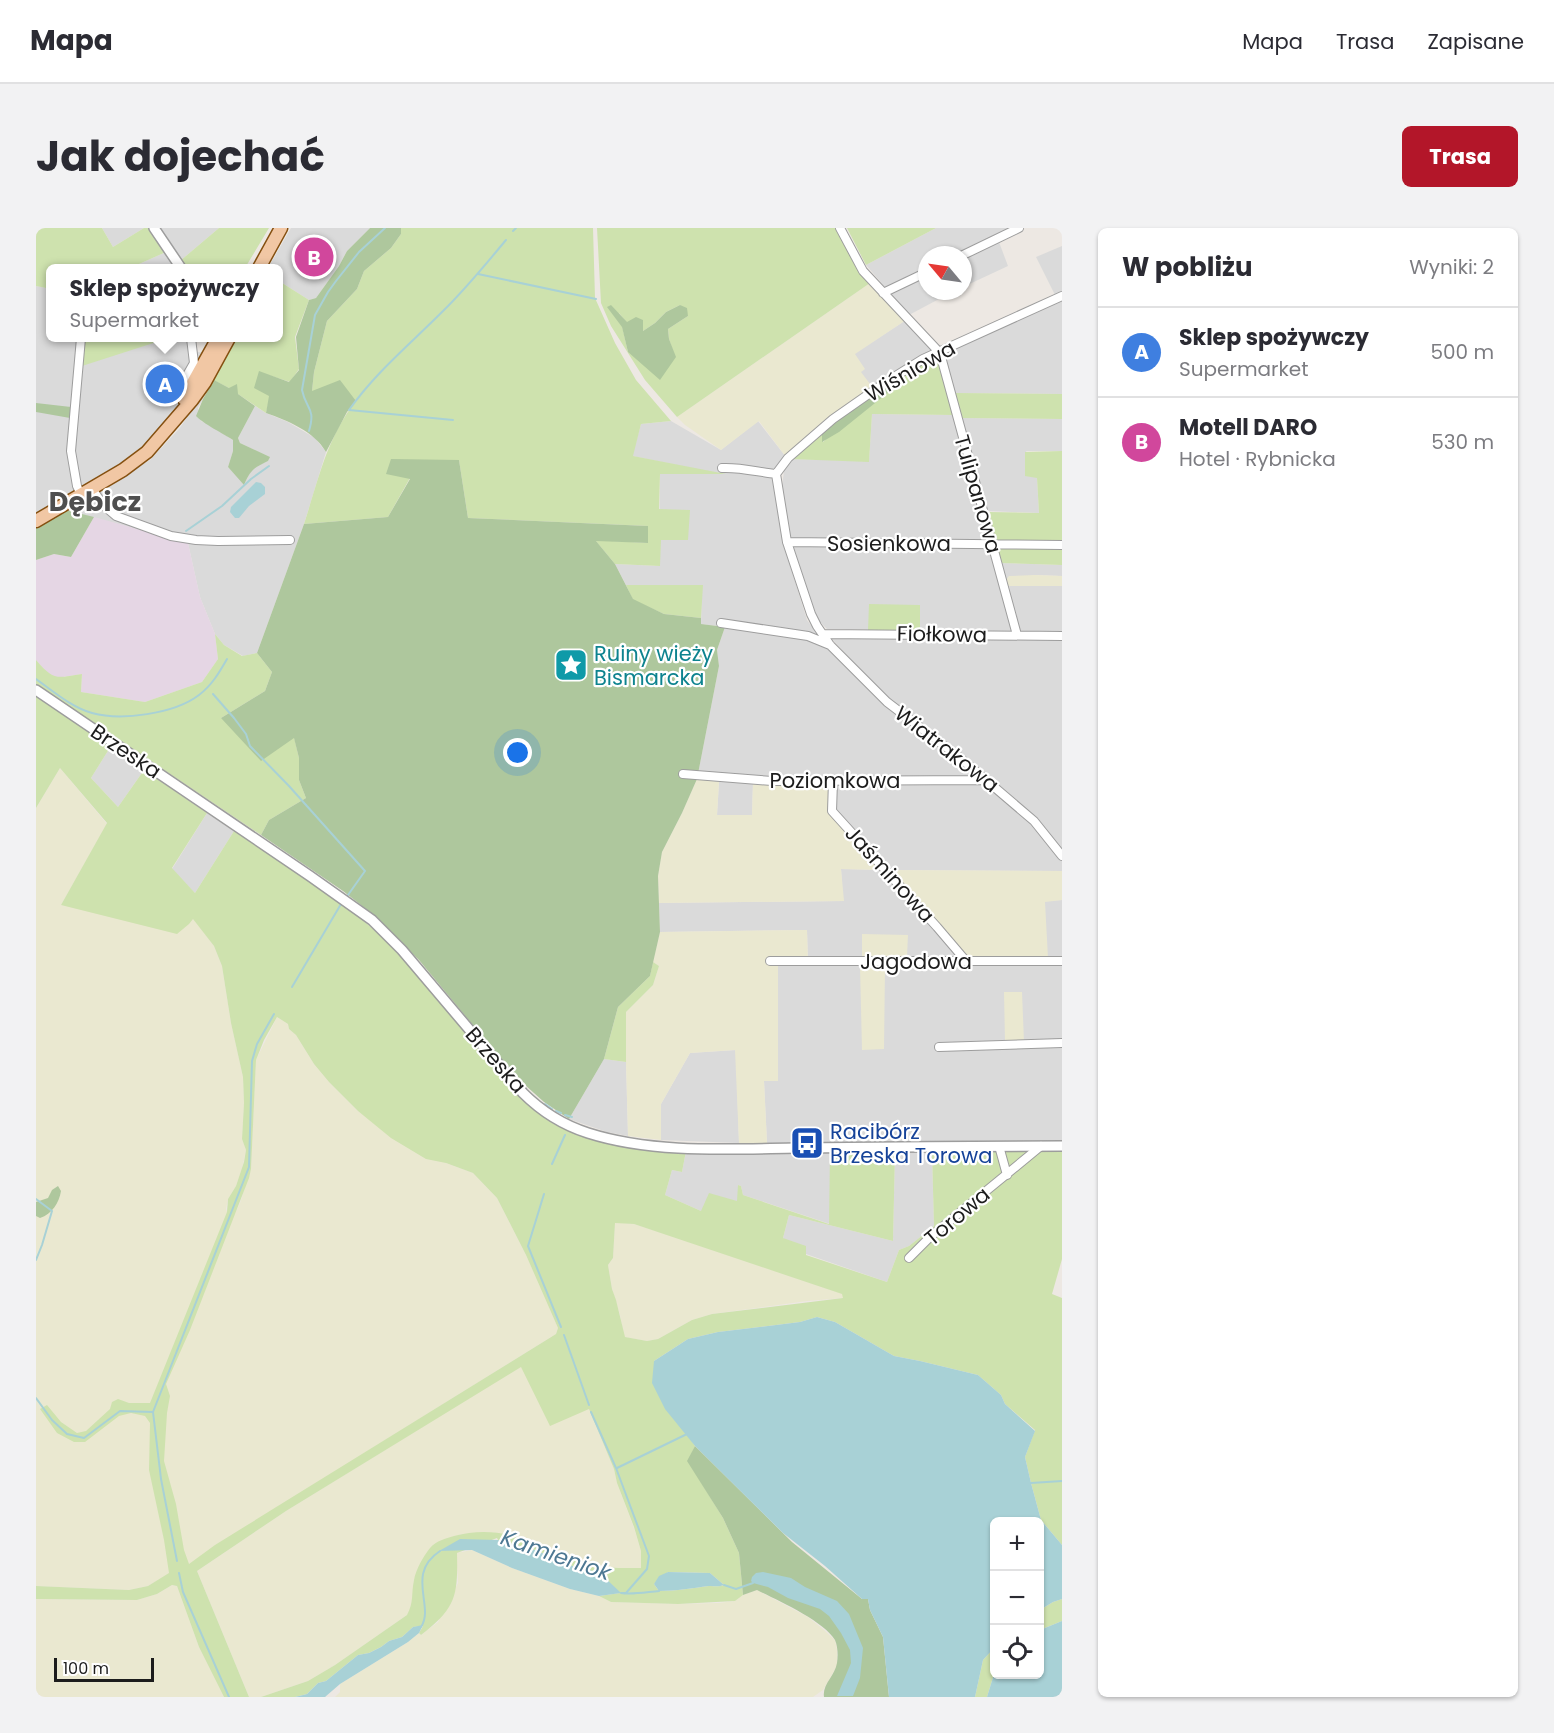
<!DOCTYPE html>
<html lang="pl">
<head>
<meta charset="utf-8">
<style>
	body { margin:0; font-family:Poppins,sans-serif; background:#f2f2f3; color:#2b2b33 }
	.controls { position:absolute; right:18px; bottom:18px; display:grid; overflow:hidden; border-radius:9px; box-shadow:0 2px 4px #0004 }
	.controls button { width:54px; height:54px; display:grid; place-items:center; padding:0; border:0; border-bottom:2px solid #e1e1e2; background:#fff; color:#2b2b33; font:30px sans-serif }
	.compass { position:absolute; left:882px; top:18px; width:54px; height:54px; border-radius:50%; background:#fff; box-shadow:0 2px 4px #0004; rotate:299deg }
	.scale { position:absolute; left:18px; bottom:15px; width:100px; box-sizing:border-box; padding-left:6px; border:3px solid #1c1c1c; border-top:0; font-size:16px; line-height:21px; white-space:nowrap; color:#1c1c1c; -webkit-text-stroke:4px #fff; paint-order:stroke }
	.you { position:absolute; left:482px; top:525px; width:21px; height:21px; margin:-15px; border:4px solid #fff; border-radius:50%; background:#1a73e8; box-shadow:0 0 0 9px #1a73e833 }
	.badge { display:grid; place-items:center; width:39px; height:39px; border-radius:50%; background:#b31629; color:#fff; font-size:20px; font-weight:700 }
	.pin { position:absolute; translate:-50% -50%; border:3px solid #fff; box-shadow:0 2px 6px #0006 }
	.popup { position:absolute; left:10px; top:36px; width:237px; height:78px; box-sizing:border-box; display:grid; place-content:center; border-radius:9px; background:#fff; filter:drop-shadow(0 2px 4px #0005); font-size:20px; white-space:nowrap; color:#7c7c81 }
	.popup b { font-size:22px; color:#2b2b33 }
	.popup::after { content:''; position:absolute; left:50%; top:100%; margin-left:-12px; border:12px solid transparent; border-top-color:#fff }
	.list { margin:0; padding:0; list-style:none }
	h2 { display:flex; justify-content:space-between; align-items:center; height:78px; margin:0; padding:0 24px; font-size:26px }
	h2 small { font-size:20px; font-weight:400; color:#7c7c81 }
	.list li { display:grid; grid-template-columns:39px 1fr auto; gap:18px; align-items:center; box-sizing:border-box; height:90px; padding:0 24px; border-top:2px solid #e1e1e2 }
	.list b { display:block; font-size:22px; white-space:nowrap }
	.list p { margin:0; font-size:20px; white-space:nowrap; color:#7c7c81 }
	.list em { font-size:20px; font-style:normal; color:#7c7c81 }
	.icon { flex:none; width:33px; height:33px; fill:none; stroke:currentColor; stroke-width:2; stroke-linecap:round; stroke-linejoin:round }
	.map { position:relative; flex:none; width:1026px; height:1469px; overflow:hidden; border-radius:9px }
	header { display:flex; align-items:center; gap:36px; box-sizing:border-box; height:84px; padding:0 30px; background:#fff; border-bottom:2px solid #e1e1e2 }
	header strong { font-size:28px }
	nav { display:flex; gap:33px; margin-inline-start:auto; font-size:21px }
	.intro { display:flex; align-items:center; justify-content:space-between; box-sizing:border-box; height:144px; padding:0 36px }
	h1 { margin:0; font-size:42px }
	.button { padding:15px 27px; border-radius:9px; background:#b31629; color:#fff; font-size:21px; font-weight:700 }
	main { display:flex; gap:36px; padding:0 36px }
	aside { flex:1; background:#fff; border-radius:9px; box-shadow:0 2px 4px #0004 }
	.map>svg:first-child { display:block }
	.residential { fill:#dadada }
	.industrial { fill:#e5d6e4 }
	.farmland { fill:#eae8d0 }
	.grass { fill:#cee2ae; fill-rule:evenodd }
	.forest { fill:#aec79d }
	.parking { fill:#dcdcdc }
	.water { fill:#a8d1d6 }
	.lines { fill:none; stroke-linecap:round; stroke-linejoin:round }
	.stream { stroke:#a8d1d6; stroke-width:2 }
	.minor-casing { stroke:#9d9d9d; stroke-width:10 }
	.tertiary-casing { stroke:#9d9d9d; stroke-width:12 }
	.primary-casing { stroke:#855010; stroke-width:15 }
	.minor { stroke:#fff; stroke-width:8 }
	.tertiary { stroke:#fff; stroke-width:9 }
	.primary { stroke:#f1c7a4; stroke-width:12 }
	.labels { text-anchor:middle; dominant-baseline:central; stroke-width:4.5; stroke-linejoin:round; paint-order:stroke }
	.street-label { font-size:21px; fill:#1c1c1c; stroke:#fff }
	.culture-label { font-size:21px; fill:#0d838f; stroke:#fff; text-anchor:start }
	.transit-label { font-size:21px; fill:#164399; stroke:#fff; text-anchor:start }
	.water-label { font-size:22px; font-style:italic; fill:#4d7893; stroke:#fff }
	.district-label { font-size:27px; font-weight:bold; fill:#4f4f4f; stroke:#fff }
</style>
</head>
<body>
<header>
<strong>Mapa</strong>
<nav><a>Mapa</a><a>Trasa</a><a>Zapisane</a></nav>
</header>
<div class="intro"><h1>Jak dojechać</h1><a class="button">Trasa</a></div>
<main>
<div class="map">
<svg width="1026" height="1469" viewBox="0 0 1026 1469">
	<rect width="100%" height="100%" fill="#ede8e3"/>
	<!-- residential -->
	<path class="residential" d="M66,0h42l-31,19z
		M122,0h61l-39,33z
		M255,0h79l-23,23 -8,15 -23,32 -7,2 -30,-19v-13h-11z
		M900,0h87l-24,14 9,24 -45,21v-32h-36v36h27l-45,24 -43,-50z
		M1026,18v46l-7,3 -19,-38z
		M130,24l12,16h-48z
		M0,58l15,3v49h138l1,13 17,2 -35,65 -30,36 -80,47 -26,12z
		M1026,72v94l-107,-1 -13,-39z
		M870,92l30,32 -63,36 -13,-16 4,-3 -10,-15z
		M177,152h1l-16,28 3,13 7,3 25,16v11l-5,16 16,17 6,-11 4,-6 14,-6 1,-4 -29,-14 -2,-5 17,-32 11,7 22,9 27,16 11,14 -22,72 -47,129 -14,3 -19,-11 -9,-11 -15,-37 -12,-54 -122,-33 84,-50 29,-31z
		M836,186l81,1 36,127 -200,-2 -7,-53 2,-16 6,-12 79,2z
		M923,190l103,1v32h-36l11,27 2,35 -51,-2z
		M635,193l50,29 37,-29 28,36 -12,12 1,19 10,61 22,71 22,29 56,55 82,63 65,56 30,38v10l-179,-1 161,31 18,-1v243h-295l-3,-62 14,-1v-115l30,-1 -1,-34 -147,2 -1,-29 184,-2 -2,-32 40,1 -128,-88 -1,33h-35l2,-33 -22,-3 22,-113 -2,-16 8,-23 -24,-3 1,-39h-76l-11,-21 44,2 1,-92h61l-89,-18 9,-32z
		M758,317l195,2 24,85 -186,-3 -8,-8 -9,-18 -16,-53z
		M964,335l62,2v11l-27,-1 -30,6z
		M973,358h53v47h-40l-5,-7z
		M795,410h231v212l-24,-30 -19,-18 -78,-65 -39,-28 -25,-21z
		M75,518l33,24 -26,37 -27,-29z
		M171,585l27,18 -39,62 -23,-24z
		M700,822l3,93 -78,-3v-36l29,-51z
		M568,831l22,3 2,74 -21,-4 -38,-13z
		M650,923l144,1v72l-87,-29 -2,-9 -3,-1v16l-37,10 -36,-16 7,-25 10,2z
		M859,925h37l2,73 -25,20 -10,4 -12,32 -81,-28 -23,-16 6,-23 104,26z"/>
	<!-- industrial -->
	<path class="industrial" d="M58,289l94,26 12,54 15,37 3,25 -16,23 -57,20 -64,-10 1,-18 -25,4 -9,-4 -12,-14v-100l18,-6 17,3z"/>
	<!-- farmland -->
	<path class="farmland" d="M834,55l36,37 -51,34 10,15 -4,3 12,16 -87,69 -27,-36 -38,29 -36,-25 -8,-8z
		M999,347l27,1v10h-53l-4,-5 4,-5z
		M24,540l47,56 -46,81 132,13 21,28 8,20 9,57 12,54 1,26 -2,36 4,11 -4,19 -6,17 -8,13 -2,10 5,13 9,-19 11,-34 5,-109 21,-43 11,7 1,5 7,6 18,29 15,18 29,29 88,52 27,10 24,25 29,57 32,73 -2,6 -272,169 -96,62 -18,8 -22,13 -19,4 -93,-4v-778z
		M661,551l22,3 -2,33h35l1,-33 77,1 -2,28 54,59 180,1v29l-17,2 3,56 -85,1 -81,-89 -41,-1 3,32 -185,2 -1,-27 4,-24 20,-39z
		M771,702l1,34 -30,2v115h-14l3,62h-28l-4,-93 -45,3 -29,51v36l-33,-4 -2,-74v-50l27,-27 6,-19 -6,-4 7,-30z
		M826,706l46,1 -1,21h-45z
		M824,738l25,2 -1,81 -22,1z
		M968,764h18l2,50h-18l-1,-1z
		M579,994l19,2 85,27 124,43v4l-36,3 -95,13 -20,6 -34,19 -11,2 -23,-4 -4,-22 -8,-26 -4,-24 5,-7z
		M485,1138l68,43 25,60 3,14 17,45 7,23v17h-29l-14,-3 -75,-28 -62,-3 -47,45 -2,28 -5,8 -72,50 -27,16 -47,16h-12l-52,-126 89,-60z
		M436,1322l40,18 58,21 29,7 12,6 67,2 40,-1 17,-2 8,-6 14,-5 51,27 15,12 12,11 2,9v17l-14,24 -10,7h-478l5,-5v-8l68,-42 11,-9 2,2 17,-13 20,-39 -2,-30z
		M136,1357l5,1 22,61 25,50h-188v-98l101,1 20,-6z"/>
	<!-- grass -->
	<path class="grass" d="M0,0h66l11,19 31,-19h6l16,24 -36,16h-79v21l-15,-3z
		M183,0h50l-24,40h-59l-6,-7z
		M365,0h192l2,70 20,45 21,37 35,41 -30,3 -8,32 93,18h-66l-1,35 31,1 -2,30h-27l-1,26 -45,-2 -20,-24 53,3v-17l-180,-8 -9,-58 -49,18 -22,39 -84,7c14,-43 23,-87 52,-123l-44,-10 2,-19 13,-51 30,-32 7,-18 27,-23 10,-14z
		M561,0h239l21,39 13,16 -193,134 -32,-37 -34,-54 -10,-23zM644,77l8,11 -20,13 1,10 6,18 -47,-5 -9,-39 8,10 4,-1 12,9 12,-8 11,-11z
		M811,0h89l-70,37z
		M243,53l30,19 -14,37 4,32 -9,13 -31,-10 11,24 -4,17 -37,-25 -16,-8 24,-42h42z
		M48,110h85l-87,28z
		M901,128l7,20 9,39 -81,-1 -3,48 -79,-3 32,-28 1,11c37,-34 68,-66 114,-86z
		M919,165l107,1v25l-103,-1z
		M1026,223v91l-68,-1 -6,-29 51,1 -2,-35 -12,-2v-24z
		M961,318l65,1v18l-62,-2z
		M590,357h77l-2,33 -37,-4 -31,-14z
		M833,376l51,1v26l-52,-1z
		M179,406l9,11 18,11 15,-3 15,19 -7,19 -44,27 73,19 5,21v22l7,18 -37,22 -8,15 -225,-151v-24c18,21 20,18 46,14l-1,18 64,10 57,-20 16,-23z
		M0,467l75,51 -20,32 27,29 26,-37 63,43 -35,55 23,25 39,-62 113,75 45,40 84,95 32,43 25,24 19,15 19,8 115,20 -4,21 -10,-2 -7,25 36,16 8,-18 28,8 1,-16 3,1 2,9 86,29 1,-72 65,1 -2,88 -104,-26 -6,23 23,8v9l81,27 12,-32 10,-4 25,-20 -2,-73 130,-4v110l-10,35 10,4v247l-21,-25 -10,-37 -6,-26 10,-27 -30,-26 -4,-9 -23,-20 -58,-14 -26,-5 -59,-34 -18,-5 -17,5 -82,10 -30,7 -34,22 33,73 8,12 -7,15 35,57 16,35 4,42 -8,6 -57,3 -67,-2 -12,-6 21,-3 -21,-21 -22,-4 -42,-18 -37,-10 -1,-2 -40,15c1,43 -1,55 -36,82l-2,-2 4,-7 -10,1 -11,10 -13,4 -8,6 -12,6 -11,2 -32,26 -8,2 -11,11 -12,3h-34l47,-16 27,-16 72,-50c7,-13 4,-21 7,-35 2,-11 9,-23 16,-32 7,-8 15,-9 24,-12 54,-15 93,15 142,29 15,4 29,3 45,3v-17l-7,-24 -17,-44 -3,-14 -25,-60 -39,17 -29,-59 -235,144 -89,60 52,126h-25l-25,-50 -22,-61 -5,-1 -15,9 -20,6 -101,-1v-13l93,4 19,-4 21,-13 -5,-33 -15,-70 1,-47 -5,-7 -14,-3 -12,3 -34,26h-11l-17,-9 -17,-24 7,-4 14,17 16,11 9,-2 24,-22 2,-7 6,-3 11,4h21l77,-191 1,-13 8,-13 8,-24 2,-12 -4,-11 2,-36 -1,-26 -12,-54 -9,-57 -8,-20 -21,-27 -4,5 -12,10 -116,-29 46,-82 -47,-55 -24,40zM241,789l11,7 1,5 7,6 18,29 15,18 29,29 33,27 35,21 20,4 27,10 24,25 29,57 32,73 -2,6 -341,211 -26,19 -5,-14 -8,-46 -12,-43 3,-48 3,-17 -4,-12 24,-54 59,-152 2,-9 5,-109 8,-20zM579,995l19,1 208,70 1,4 -131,16 -20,6 -34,19 -11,2 -22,-4 -9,-37 -4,-11 -4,-24 5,-7zM632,1344l42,1 14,12c-5,2 -9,1 -15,1 -17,2 -32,5 -50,5l-5,-7z
		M617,734l6,4 -6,19 -27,27v50l-22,-3 14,-52 32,-31z
		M1026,1371v22l-22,9v-20l13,-8z
		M958,1420v26l-7,23h-12l8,-37z"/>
	<!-- forest -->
	<path class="forest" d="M334,0h31v6l-10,14 -27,23 -7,18 -30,32 -13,51 -2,19 28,-11 16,21 -9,11 -21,40c-12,-21 -38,-31 -60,-39l3,-17 -15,-8 5,-17 30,11 10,-12 -3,-33 13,-37 7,-2 23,-32 8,-15z
		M575,77l16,17 9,-5 7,3v11l12,-8 11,-11 14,-7 7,3 1,8 -20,13 1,10 7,18 -16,23 -32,-28 -6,-25 -15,-20z
		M178,152l15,8 8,-4 1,10 17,12 -17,32 2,5 30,14 -2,4c-14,7 -17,8 -24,24l-16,-18 5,-16v-11c-9,-6 -31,-17 -37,-24l7,-17z
		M850,157l4,6 -51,41 -17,10v-11z
		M0,175l35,4 -1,11 -34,-6z
		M355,231l68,1 9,58 180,8v17l-52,-2 19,23 18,35 31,15 37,4v6l24,3 -8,23 2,16 -22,113 -15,34 -20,39 -4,24 2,56 -10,44 -32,31 -14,52 -35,60 -25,-17 -29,-26 -96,-116 -49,-48 -27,-21 -82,-56 8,-15 37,-22 -7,-18v-22l-5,-20 -33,23 -40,-43 44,-27 7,-19 -15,-19 47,-129 84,-7 22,-38 -24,-5z
		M30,282l28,7 -23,40 -17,-3 -18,6v-34z
		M22,958l3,5c-2,12 -9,23 -21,27l-4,-2v-14l12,-4 4,-8z
		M659,1218l97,96 70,57h6l2,11 13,27 6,60h-65c-2,-13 11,-21 13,-34 1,-7 1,-16 -2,-23 -11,-19 -58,-40 -78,-50l-14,5 -4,-42 -16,-35 -36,-57z"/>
	<!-- parking -->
	<path class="parking" d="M132,151l8,6 -9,20 -9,-4z"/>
	<!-- water -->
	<path class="water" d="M220,254l5,1 4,4v7l-16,12 -10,12h-4l-5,-6 1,-5z
		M781,1089l18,5 59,34 26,5 58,14 23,20 4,9 30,27 -10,26 6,26 10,37 21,25v54l-9,3 -13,8v-88h-46v126l-11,12 -8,37h-86l-6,-60 -13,-27 -2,-11h-6l-37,-33 -42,-33 -88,-87 -30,-37 -13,-26 2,-22 34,-22 30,-7 82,-10z
		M424,1311l38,1 37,10 42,18 22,4 22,21 -22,3 -29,-7 -58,-21 -40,-18 -33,1z
		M632,1344l42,1 14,12c-5,2 -9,1 -15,1 -17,2 -32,5 -50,5l-5,-7 5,-8z
		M727,1344l28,6 14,9 32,14 12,13 14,34 -3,30 -7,18h-16l14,-33 -1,-13 -9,-17 -12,-17 -9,-7 -32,-11 -20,-11 -15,-4 -2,-2 1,-4 4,-4z
		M1026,1393v76h-75l7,-23h46v-44z
		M387,1397l-4,8 -11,9 -68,42 -15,13h-30l12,-3 11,-11 8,-2 32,-26 11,-2 12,-6 8,-6 13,-4 11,-10z"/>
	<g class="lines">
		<!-- stream -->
		<path class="stream" d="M477,3l3,-3
			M442,46l118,25
			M417,192l-104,-10c26,-37 61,-66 92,-97 24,-23 44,-48 65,-73
			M273,203c7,-24 -3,-21 -7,-41l13,-75 13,-23 8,-11 23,-29 26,-24
			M150,303l36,-25 29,-27 18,-13
			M0,451c17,12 35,28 56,34 29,8 82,1 107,-18 13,-10 20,-22 28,-36
			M177,466l21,24 12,16 4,12 39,40 76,85 -17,24
			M256,759l49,-83
			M509,876l7,5
			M520,883l5,2
			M529,887l7,2
			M516,936l13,-29
			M508,966l-16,52 33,81
			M0,971l16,12 -10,34 -6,15
			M528,1107l25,70
			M0,1170l16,22 15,14 17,4 36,-27 33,1 8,67 16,82
			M117,1184l96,-245 3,-106 5,-17 17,-30
			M555,1184l25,56 33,88 -2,13 -21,24h-5
			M581,1240l70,-34
			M995,1255l31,-2
			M143,1345l4,19 46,105
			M688,1357l12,4 17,-6
			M585,1365c11,2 26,-1 38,-2
			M385,1399c14,-21 -16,-53 19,-76"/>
		<!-- minor casing -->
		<g class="minor-casing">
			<path id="minor" d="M804,0l23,43 77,82 77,282
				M927,27l56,-27
				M847,65l44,-21
				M45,110l-10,113 6,35 4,9
				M153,170l-11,-7 16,-28 -3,-25
				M686,240c18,-1 36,4 54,6
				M740,246l11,68 24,72 6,12 13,19 57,57 72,55 75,64 28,35
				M740,246l12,-16 45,-39 50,-35 40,-25 139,-63
				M56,260l10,16 14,12 55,20 25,4 22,1 72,-1
				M751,314l275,3
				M685,395l87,13 22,9
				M787,406l239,2
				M647,546l89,7 215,-1
				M797,553l-1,30 105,116 29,34
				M734,733h292
				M903,819l123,-4
				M963,918l8,29
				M873,1030l21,-21 111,-91"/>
		</g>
		<!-- tertiary casing -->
		<g class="tertiary-casing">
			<path id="tertiary" d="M118,0l27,40
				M0,462l274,186 62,44 30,30 121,143c19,19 40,32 65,40 66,21 142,16 209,15 88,-1 177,-2 265,-2"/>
		</g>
		<!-- primary casing -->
		<g class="primary-casing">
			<path id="primary" d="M223,40l22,-40
				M148,171l34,-61
				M0,293l87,-51 24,-18 45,-52 13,-18 24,-44"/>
		</g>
		<!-- minor -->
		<use href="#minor" class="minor"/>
		<!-- tertiary -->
		<use href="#tertiary" class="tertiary"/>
		<!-- primary -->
		<use href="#primary" class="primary"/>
	</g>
	<!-- icons -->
	<defs>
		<g id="sight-square" transform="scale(1.725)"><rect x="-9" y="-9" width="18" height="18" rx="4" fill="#0f9aa8" stroke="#fff"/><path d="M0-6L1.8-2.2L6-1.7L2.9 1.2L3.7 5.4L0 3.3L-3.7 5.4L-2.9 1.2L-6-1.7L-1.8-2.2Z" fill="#fff"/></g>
		<g id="bus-square" transform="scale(1.725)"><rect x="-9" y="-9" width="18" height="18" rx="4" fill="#1a4fb4" stroke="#fff"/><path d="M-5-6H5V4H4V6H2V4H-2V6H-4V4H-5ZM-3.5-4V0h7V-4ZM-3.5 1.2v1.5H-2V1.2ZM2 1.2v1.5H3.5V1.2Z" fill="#fff"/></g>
	</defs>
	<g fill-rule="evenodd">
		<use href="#sight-square" x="535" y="437"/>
		<use href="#bus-square" x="771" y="915"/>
	</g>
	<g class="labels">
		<!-- street labels -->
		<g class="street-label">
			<text transform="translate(874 143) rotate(-30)">Wiśniowa</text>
			<text transform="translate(942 266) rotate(74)">Tulipanowa</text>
			<text x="853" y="315">Sosienkowa</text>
			<text transform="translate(906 406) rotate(1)">Fiołkowa</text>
			<text transform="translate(911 521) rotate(38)">Wiatrakowa</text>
			<text transform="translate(90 523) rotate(34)">Brzeska</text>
			<text x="799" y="552">Poziomkowa</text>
			<text transform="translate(854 646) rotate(48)">Jaśminowa</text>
			<text x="880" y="733">Jagodowa</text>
			<text transform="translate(460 832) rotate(49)">Brzeska</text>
			<text transform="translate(921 988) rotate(-40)">Torowa</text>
		</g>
		<!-- culture labels -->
		<g class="culture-label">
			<text x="558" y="425">Ruiny wieży<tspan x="558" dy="24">Bismarcka</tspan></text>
		</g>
		<!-- transit labels -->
		<g class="transit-label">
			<text x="794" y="903">Racibórz<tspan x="794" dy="24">Brzeska Torowa</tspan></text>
		</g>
		<!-- water labels -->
		<g class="water-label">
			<text transform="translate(520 1327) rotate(19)">Kamieniok</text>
		</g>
		<!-- district labels -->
		<g class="district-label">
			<text x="59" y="273">Dębicz</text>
		</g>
	</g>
</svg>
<div class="controls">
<button>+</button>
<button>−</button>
<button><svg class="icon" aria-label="locate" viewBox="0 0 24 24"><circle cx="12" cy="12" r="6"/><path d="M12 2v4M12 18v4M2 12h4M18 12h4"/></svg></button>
</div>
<svg class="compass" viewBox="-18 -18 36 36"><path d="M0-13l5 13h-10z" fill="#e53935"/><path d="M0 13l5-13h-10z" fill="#7c7c81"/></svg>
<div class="scale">100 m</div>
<div class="you"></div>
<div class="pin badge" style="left:129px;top:156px;background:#3f7fe0">A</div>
<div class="popup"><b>Sklep spożywczy</b>Supermarket</div>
<div class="pin badge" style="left:278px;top:29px;background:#d1479c">B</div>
</div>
<aside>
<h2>W pobliżu<small>Wyniki: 2</small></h2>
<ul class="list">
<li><span class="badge" style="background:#3f7fe0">A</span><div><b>Sklep spożywczy</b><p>Supermarket</p></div><em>500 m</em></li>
<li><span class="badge" style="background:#d1479c">B</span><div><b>Motell DARO</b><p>Hotel · Rybnicka</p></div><em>530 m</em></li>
</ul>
</aside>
</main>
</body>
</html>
